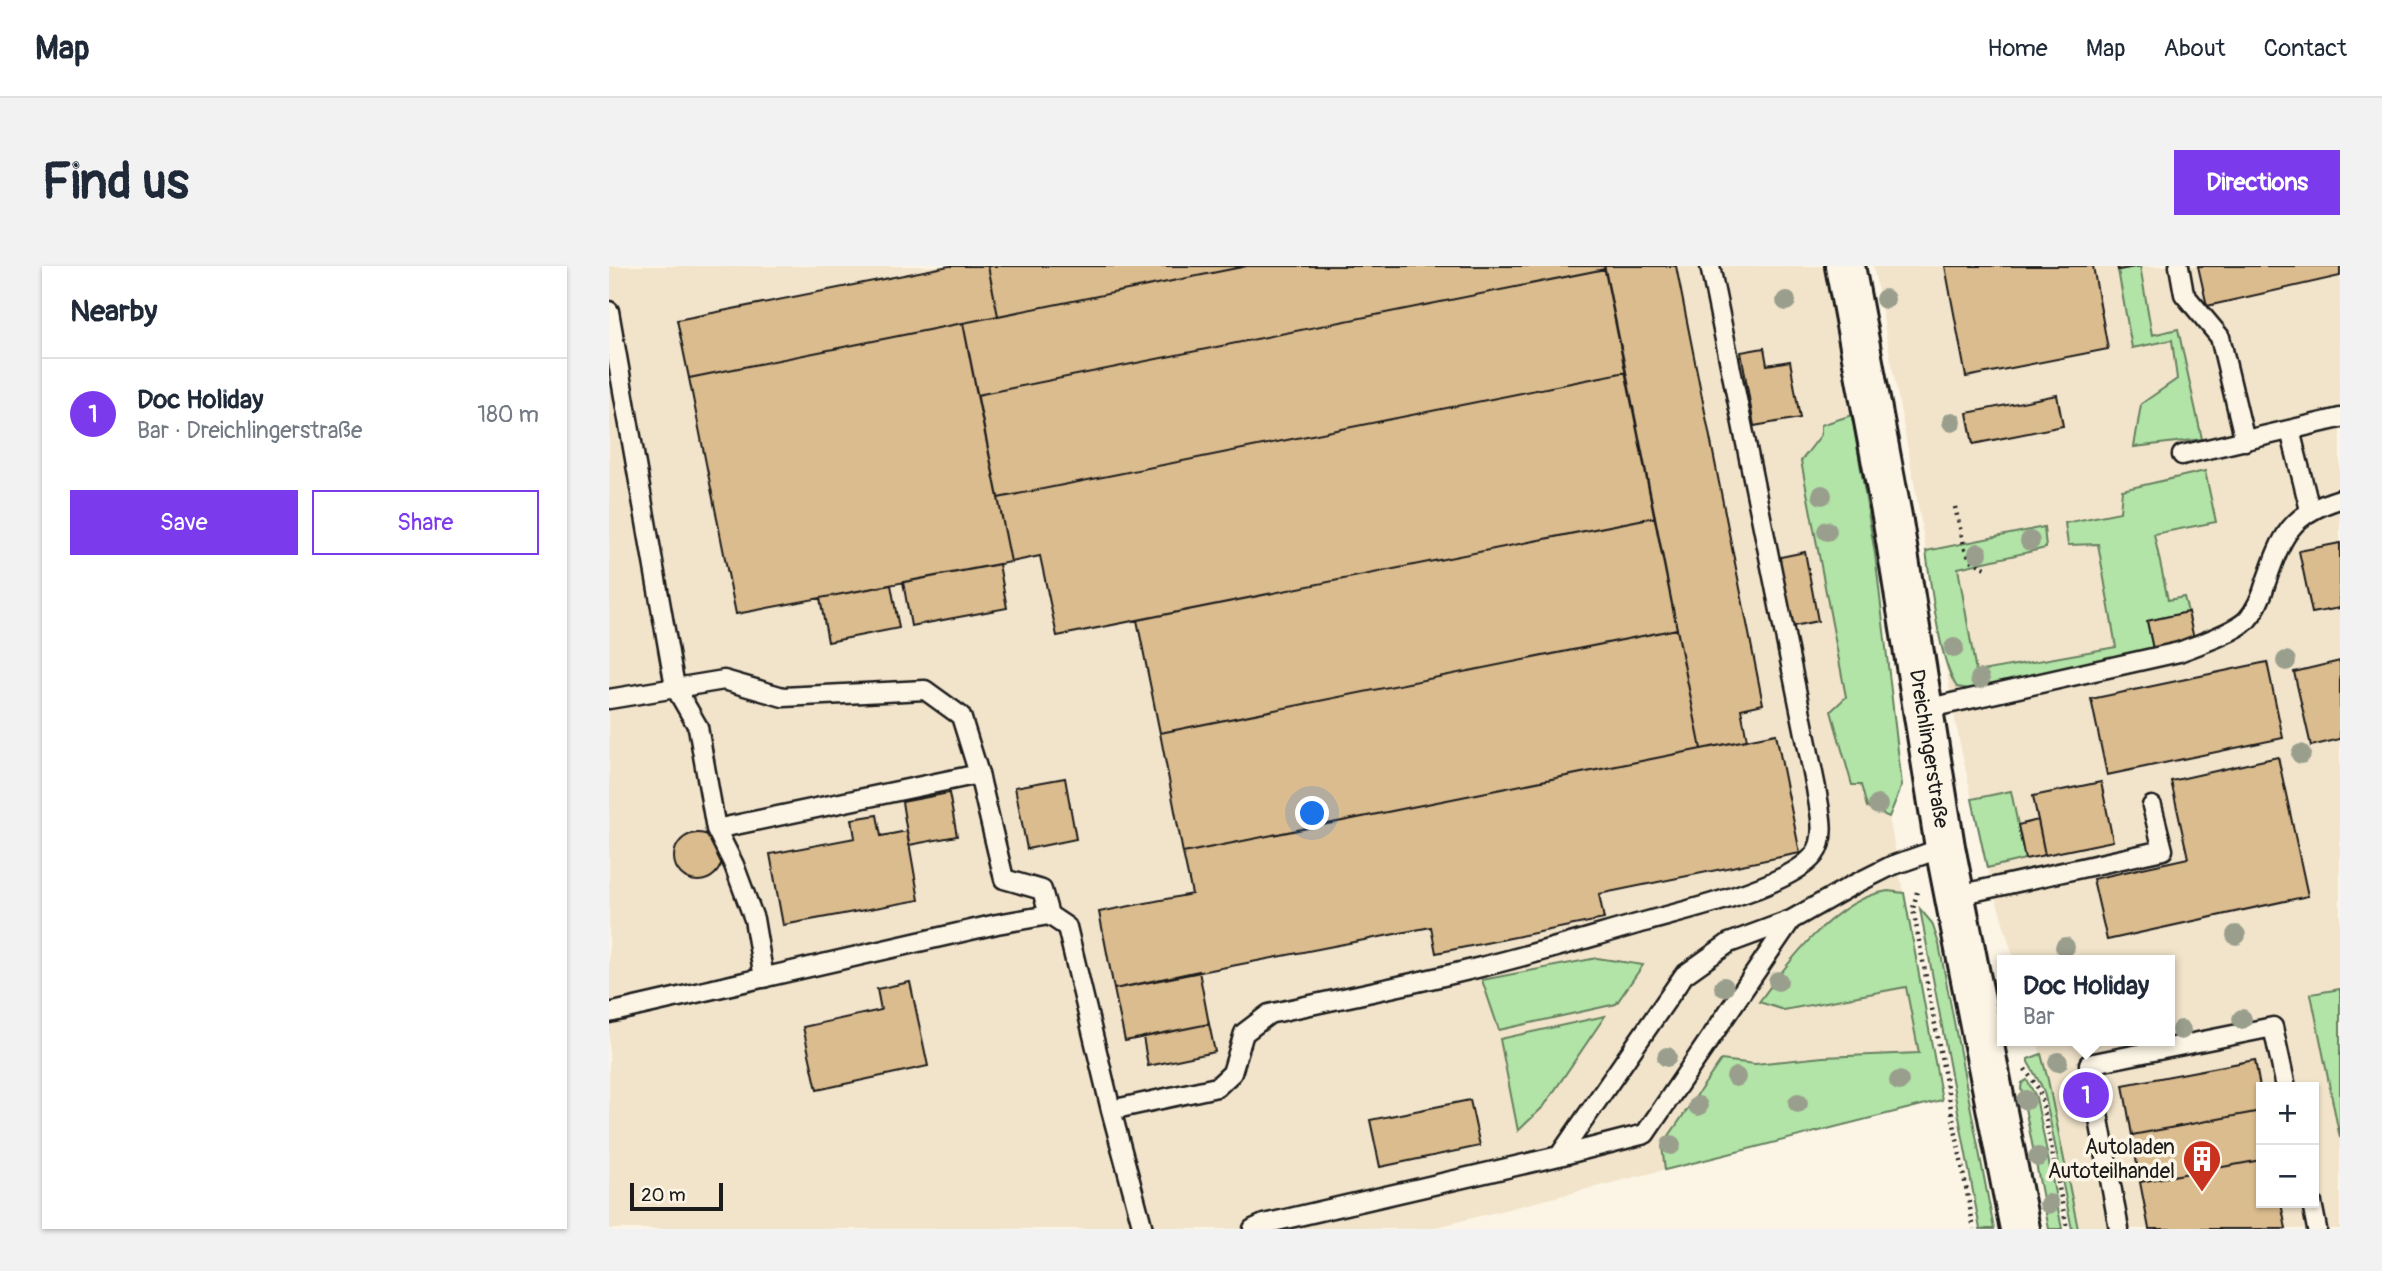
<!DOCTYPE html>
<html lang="en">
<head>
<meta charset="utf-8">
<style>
	body { margin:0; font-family:Pangolin,sans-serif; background:#f2f2f3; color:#1f2937 }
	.controls { position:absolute; right:21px; bottom:21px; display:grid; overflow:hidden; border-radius:0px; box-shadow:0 2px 5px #0004 }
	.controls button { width:63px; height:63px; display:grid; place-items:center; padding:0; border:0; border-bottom:2px solid #e0e1e3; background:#fff; color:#1f2937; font:35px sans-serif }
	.scale { position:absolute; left:21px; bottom:18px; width:93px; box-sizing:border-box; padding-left:7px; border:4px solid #1c1c1c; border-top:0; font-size:19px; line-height:24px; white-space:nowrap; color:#1c1c1c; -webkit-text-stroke:5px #fcf5e5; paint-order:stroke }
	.you { position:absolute; left:704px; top:548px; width:24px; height:24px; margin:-18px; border:5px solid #fff; border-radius:50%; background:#1a73e8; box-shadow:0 0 0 10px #1a73e833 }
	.badge { display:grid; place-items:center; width:46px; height:46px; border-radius:50%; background:#7c3aed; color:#fff; font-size:23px; font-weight:700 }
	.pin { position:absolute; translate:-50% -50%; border:4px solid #fff; box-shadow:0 2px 7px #0006 }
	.popup { position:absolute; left:1388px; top:689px; width:178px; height:91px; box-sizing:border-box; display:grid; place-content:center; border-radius:0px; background:#fff; filter:drop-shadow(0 2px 5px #0005); font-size:23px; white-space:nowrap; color:#747a83 }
	.popup b { font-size:26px; color:#1f2937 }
	.popup::after { content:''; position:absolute; left:50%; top:100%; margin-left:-14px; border:14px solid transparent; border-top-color:#fff }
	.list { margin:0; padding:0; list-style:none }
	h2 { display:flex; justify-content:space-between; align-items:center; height:91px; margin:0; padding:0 28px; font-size:30px }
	h2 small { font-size:23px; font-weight:400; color:#747a83 }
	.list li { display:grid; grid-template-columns:46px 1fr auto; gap:21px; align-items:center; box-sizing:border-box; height:112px; padding:0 28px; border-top:2px solid #e0e1e3 }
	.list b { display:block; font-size:26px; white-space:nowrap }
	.list p { margin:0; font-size:23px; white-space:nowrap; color:#747a83 }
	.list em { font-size:23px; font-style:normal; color:#747a83 }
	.actions { display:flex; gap:14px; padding:21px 28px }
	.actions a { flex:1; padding:16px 0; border:2px solid #7c3aed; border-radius:0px; text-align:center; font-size:24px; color:#7c3aed }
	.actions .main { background:#7c3aed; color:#fff }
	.map { position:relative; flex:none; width:1731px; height:963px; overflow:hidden; border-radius:0px }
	header { display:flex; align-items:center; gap:42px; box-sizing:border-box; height:98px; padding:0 35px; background:#fff; border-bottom:2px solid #e0e1e3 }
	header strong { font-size:33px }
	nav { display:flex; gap:38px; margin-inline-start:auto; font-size:24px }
	.intro { display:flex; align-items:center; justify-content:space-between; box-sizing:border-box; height:168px; padding:0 42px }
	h1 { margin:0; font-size:49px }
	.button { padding:18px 32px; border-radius:0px; background:#7c3aed; color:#fff; font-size:24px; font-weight:700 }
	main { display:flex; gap:42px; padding:0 42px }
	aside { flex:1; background:#fff; border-radius:0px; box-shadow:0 2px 5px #0004 }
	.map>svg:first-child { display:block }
	.built { fill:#f2e4cb; fill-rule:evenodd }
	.green { fill:#b1e4a6; stroke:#668061; stroke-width:2 }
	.building { fill:#dbbc8e; stroke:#1c1c1c; stroke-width:2 }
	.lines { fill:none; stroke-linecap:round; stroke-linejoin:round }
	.lane-casing { stroke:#1c1c1c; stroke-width:23 }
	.secondary-casing { stroke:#1c1c1c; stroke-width:44 }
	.path { stroke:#1c1c1c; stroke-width:4.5; stroke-dasharray:2 5; stroke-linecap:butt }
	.lane { stroke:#fcf5e5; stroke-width:18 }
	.secondary { stroke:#fcf5e5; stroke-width:38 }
	.tree { fill:#9a9f8d }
	.labels { text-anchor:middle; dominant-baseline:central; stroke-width:7; stroke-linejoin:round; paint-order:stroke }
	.street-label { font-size:21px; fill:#1c1c1c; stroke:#fcf5e5 }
	.poi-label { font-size:21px; fill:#1c1c1c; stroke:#fcf5e5; text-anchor:end }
</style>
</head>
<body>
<header>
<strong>Map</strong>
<nav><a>Home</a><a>Map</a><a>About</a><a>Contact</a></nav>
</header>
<div class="intro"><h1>Find us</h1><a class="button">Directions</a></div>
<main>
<aside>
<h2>Nearby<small></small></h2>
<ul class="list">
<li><span class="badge">1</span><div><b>Doc Holiday</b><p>Bar · Dreichlingerstraße</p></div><em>180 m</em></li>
</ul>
<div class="actions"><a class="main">Save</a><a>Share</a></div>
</aside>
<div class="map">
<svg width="1731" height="963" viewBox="0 0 1731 963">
	<rect width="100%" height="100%" fill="#fcf5e5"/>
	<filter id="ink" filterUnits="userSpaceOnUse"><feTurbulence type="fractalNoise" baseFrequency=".0143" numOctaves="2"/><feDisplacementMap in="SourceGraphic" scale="14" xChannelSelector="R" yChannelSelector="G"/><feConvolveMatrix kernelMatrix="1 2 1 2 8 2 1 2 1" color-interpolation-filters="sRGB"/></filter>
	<g filter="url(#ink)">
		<!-- built -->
		<path class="built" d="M0,0h1214l52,288 27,231 -13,32 53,283 -513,129h-820z
			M1264,0h467v963h-262l-30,-149 -11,-39h133v-81h-156l-27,-92 -31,-142 -42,-244zM1652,821h53v116h-53z"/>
		<!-- green -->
		<path class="green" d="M1531,0l12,69 26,-6 24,110 -68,8 7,-43 36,-25 -5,-39 -40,8 -14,-78z
			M1243,149l23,139 27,231 -13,32 -22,-10 -6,-22h-9l-21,-74 15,-14 -45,-236 20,-26v-10z
			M1596,205l11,51 -62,12 14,66 16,-3 4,15 -41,9 6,28 -184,40 -12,-2c-18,-25 -26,-103 -31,-136l118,-24 2,21 -88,20 18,104 140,-25 -18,-103 -30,1 -3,-22 55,-11 2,-22z
			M1402,525l14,68 -38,9 -15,-69z
			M1279,625l16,2 38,207 -277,70 -3,-24 59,-86 34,4 68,-7 96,-4 -13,-66 -122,23 -25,-8c29,-40 77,-104 129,-111z
			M1311,643l12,14 7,21 55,285h-14z
			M988,692l46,7 -27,39 -117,26 -17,-50z
			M1731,723v149l-29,-144z
			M996,750l-61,90 -26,25 -18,-92z
			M1432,788l7,26 30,149h-6l-27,-133 -4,-11 -13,-23v-3z
			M1418,814l9,17 26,132h-13l-28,-141 1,-5z"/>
		<!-- building -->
		<path class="building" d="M340,0h39l10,50 -309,62 -12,-58z
			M379,0h259l-249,50z
			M638,0h357l1,3 -628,126 -14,-72z
			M995,0h72l87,438 -22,5 6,31 -46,9z
			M1336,0h148l15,83 -142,28z
			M1508,0h23l-22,4z
			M1589,0h142v10l-133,30z
			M996,3l21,103 -628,126 -21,-103z
			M354,57l48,239 -275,52 -47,-236z
			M1155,82l3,17 23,-4 10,57 -46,8 -13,-74z
			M1017,106l29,145 -598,119 -17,-80 -29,6 -13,-64z
			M1448,129l6,31 -90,18 -6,-31z
			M1046,251l22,112 -517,104 -23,-113z
			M1731,277v65l-28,5 -13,-62z
			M1196,286l13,69 -34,7 -13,-69z
			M390,298l8,44 -96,18 -8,-44z
			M282,319l8,43 -71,14 -8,-44z
			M1579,346l6,27 -41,10 -6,-28z
			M1068,363l24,120 -518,104 -23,-120z
			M1731,395v78l-29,7 -17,-74z
			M1658,396l16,76 -176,37 -16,-76z
			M1167,468l24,119 -201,41 5,25 -168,34 -5,-26 -317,62 -15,-77 93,-18 -9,-41z
			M1669,491l30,139 -201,44 -14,-61 95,-21 -17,-77z
			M456,512l11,61 -49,10 -12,-62z
			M1492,516l12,59 -68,14 -12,-59z
			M340,527l8,43 -48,9 -7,-43z
			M268,549l4,21 26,-5 12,69 -136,25 -13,-71 85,-16 -3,-19z
			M1429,554l7,35 -20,4 -7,-34z
			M65 591a24 24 0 1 1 48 0a24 24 0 1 1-48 0Z
			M590,705l10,53 -84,17 -11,-52z
			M301,716l18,84 -111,24 -14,-63 78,-17 -4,-21z
			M600,758l6,28 -67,14 -5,-29z
			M1646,794l6,33v18l-129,24 -9,-50z
			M861,834l10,46 -100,21 -10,-47z
			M1652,845v49l-121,22 -8,-47z
			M1652,894v43h20l5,26h-137l-9,-47z"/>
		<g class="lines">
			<!-- lane casing -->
			<g class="lane-casing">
				<path id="lane" d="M1570,0l5,28 36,43 25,104
					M0,45l66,376 23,40 18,102 18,36 20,54 10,59
					M1681,164l20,80
					M1573,189l158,-37
					M0,433l115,-19 59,17 142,-7 36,26 18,58 25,105 38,11 7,25 -52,9 -388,89
					M1316,443l254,-57c18,-7 55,-19 68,-32 10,-11 15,-24 19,-38 16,-46 24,-68 74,-83
					M107,563l263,-55
					M1345,630l209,-46 -11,-44
					M440,649l18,12 44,183 32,119
					M502,844l106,-23 15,-14 12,-40 25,-19c69,-15 139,-29 208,-46 54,-13 107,-29 160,-44 42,-12 151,-36 177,-69 14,-18 5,-46 2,-67l-106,-522
					M950,890l86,-22 146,-214
					M1703,937l5,26
					M644,963l11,-5 295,-68 125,-181 45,-32 62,-23 60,-34 40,-20 54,-19
					M1510,963l-30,-165 184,-37 13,60"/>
			</g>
			<!-- secondary casing -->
			<g class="secondary-casing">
				<g id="secondary">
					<path id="s1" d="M1236,0l48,256 52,325 75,382"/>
				</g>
			</g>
			<!-- path -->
			<path class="path" d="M1346,241l10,42 6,11 18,10
				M1308,626l-4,17 61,320
				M1416,803l13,19 4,12 25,129"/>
			<!-- lane -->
			<use href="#lane" class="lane"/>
			<!-- secondary -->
			<use href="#secondary" class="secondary"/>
		</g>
		<!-- trees -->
		<g class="tree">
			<circle cx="1276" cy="33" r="10"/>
			<circle cx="1177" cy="35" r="10"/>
			<circle cx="1343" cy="156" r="10"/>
			<circle cx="1213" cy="229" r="10"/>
			<circle cx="1218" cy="265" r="10"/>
			<circle cx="1421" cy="275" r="10"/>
			<circle cx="1369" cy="287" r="10"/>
			<circle cx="1345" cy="382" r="10"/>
			<circle cx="1677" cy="395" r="10"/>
			<circle cx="1371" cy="413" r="10"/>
			<circle cx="1692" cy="488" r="10"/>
			<circle cx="1269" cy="539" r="10"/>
			<circle cx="1627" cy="669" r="10"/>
			<circle cx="1456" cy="681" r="10"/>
			<circle cx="1169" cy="715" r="10"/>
			<circle cx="1115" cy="721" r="10"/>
			<circle cx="1633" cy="753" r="10"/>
			<circle cx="1572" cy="764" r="10"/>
			<circle cx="1058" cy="791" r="10"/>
			<circle cx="1449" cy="796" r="10"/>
			<circle cx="1127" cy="811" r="10"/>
			<circle cx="1290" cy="815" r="10"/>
			<circle cx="1417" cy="834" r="10"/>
			<circle cx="1189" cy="837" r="10"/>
			<circle cx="1089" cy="840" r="10"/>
			<circle cx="1062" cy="879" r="10"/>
			<circle cx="1429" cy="891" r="10"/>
			<circle cx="1440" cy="938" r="10"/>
		</g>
	</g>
	<!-- icons -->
	<defs>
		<g id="building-pin" transform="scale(2.0125)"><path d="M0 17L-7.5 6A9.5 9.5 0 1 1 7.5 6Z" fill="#c8321e" stroke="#fcf5e5"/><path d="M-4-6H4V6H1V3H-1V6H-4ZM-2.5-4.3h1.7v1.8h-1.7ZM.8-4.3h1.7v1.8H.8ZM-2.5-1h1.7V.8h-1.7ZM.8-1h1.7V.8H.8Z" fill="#fff"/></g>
	</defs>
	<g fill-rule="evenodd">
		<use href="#building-pin" x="1593" y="893"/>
	</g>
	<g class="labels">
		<!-- street labels -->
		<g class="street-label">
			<text stroke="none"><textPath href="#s1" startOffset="490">Dreichlingerstraße</textPath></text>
		</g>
		<!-- poi labels -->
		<g class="poi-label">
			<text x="1566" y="881">Autoladen<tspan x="1566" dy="24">Autoteilhandel</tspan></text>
		</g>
	</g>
</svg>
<div class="controls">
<button>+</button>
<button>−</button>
</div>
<div class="scale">20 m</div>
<div class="you"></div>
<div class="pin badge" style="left:1477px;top:829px">1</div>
<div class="popup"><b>Doc Holiday</b>Bar</div>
</div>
</main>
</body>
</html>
